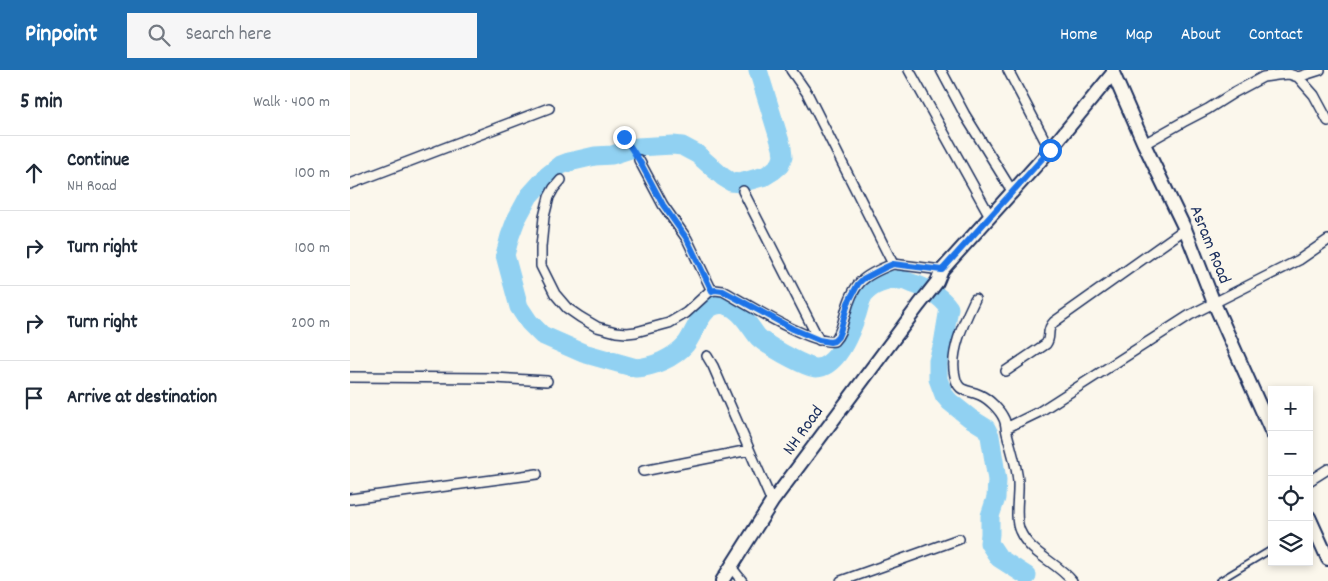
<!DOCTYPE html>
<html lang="en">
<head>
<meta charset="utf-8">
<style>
	body { margin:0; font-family:Dekko,sans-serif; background:#f6f6f7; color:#1f2937 }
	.controls { position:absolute; right:15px; bottom:15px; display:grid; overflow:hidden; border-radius:0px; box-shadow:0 2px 8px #0003 }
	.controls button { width:45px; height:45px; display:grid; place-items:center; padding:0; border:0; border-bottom:1px solid #e0e1e3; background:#fff; color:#1f2937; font:25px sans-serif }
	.stop { position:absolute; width:15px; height:15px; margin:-11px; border:4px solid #1a73e8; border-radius:50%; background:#fff }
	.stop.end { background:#1a73e8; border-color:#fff; box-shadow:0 1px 5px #0008 }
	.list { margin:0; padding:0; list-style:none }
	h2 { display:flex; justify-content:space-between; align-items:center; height:65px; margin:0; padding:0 20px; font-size:21px }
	h2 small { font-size:16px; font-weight:400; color:#747a83 }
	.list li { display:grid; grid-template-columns:32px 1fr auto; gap:15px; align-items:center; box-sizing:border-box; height:75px; padding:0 20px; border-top:1px solid #e0e1e3 }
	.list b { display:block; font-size:19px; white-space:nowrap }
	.list p { margin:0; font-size:16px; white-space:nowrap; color:#747a83 }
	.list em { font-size:16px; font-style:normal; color:#747a83 }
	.icon { flex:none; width:28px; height:28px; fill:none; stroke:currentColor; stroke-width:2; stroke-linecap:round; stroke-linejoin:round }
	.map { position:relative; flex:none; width:978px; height:511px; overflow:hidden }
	header { display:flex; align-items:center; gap:30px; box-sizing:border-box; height:70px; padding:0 25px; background:#1f6fb2; color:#fff }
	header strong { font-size:24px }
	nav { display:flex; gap:28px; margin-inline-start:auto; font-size:18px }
	.search { width:350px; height:45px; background:#f6f6f7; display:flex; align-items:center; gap:12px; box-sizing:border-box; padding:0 18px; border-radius:0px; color:#747a83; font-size:19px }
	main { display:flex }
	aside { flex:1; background:#fff }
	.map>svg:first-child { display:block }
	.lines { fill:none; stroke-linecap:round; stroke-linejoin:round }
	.river { stroke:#91d1f2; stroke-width:19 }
	.lane-casing { stroke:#1b2f5e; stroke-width:8 }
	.street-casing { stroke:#1b2f5e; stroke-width:12 }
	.secondary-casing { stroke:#1b2f5e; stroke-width:16 }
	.path { stroke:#1b2f5e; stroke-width:2; stroke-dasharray:1 4; stroke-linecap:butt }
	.lane { stroke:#fbf7ec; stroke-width:4.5 }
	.street { stroke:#fbf7ec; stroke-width:9 }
	.secondary { stroke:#fbf7ec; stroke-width:12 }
	.route { stroke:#1a73e8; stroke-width:6 }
	.labels { text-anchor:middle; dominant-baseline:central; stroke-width:5; stroke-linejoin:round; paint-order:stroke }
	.street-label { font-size:18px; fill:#1b2f5e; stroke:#fbf7ec }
</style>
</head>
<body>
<header>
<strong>Pinpoint</strong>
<div class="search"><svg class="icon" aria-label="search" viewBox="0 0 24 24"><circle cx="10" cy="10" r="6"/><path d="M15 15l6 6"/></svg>Search here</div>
<nav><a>Home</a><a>Map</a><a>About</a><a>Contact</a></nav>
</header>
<main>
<aside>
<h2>5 min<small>Walk · 400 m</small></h2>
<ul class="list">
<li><svg class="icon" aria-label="ahead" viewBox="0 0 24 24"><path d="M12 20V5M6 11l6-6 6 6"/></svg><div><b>Continue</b><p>NH Road</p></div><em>100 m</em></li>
<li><svg class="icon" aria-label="right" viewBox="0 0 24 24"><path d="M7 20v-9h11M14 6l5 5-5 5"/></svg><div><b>Turn right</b></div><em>100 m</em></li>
<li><svg class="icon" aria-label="right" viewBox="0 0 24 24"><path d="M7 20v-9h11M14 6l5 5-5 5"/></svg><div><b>Turn right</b></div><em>200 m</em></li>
<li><svg class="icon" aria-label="arrive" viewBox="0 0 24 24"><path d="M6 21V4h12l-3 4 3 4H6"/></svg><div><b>Arrive at destination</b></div></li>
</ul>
</aside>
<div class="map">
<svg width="978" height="511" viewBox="0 0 978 511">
	<rect width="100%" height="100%" fill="#fbf7ec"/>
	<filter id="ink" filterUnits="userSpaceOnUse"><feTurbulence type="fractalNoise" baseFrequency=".02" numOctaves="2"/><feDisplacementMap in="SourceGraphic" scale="10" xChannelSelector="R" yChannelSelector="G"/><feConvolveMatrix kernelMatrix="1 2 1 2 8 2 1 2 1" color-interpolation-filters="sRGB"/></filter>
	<g filter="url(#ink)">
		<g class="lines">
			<!-- river -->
			<path class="river" d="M408,0l24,78 1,9 -3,8 -7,6 -8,5 -25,7 -9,-1 -8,-5 -26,-23 -15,-8 -9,-1 -36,2 -25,8 -17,1 -26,6 -8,3 -14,11 -18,20 -13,24 -6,16 -5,19 14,52 10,15 13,13 41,18 53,15c17,-1 38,-10 50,-24 11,-14 16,-44 40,-39 15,4 23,21 32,32 9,9 41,26 53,30 3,1 8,1 11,0 18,-7 29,-36 35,-53 2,-6 3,-13 6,-18 7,-11 25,-17 37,-16 4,0 8,2 11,3 14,4 30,13 38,25l-6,36 -5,17v18l6,16 6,7 20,16 16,10 4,8 7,44 -1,18 -6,18v18l-1,9 10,15 28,18"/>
			<!-- lane casing -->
			<g class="lane-casing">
				<path id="lane" d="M869,511l53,-32"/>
			</g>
			<!-- street casing -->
			<g class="street-casing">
				<path id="street" d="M441,0l16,23 86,171 49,6
					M559,0l81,146
					M591,0l24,45 47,76
					M658,0l42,80
					M948,7l22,-7
					M794,74l39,-22 25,-13 27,-17 28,-15 14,-2 12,-1 9,3 16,18 14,26
					M289,90l24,45 24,34 25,52
					M211,110l-7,8 -5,9 -5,20 -3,30v19l14,28 12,14 13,9 17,10 19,5 11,1 9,-1 33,-9 17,-10 24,-22 5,-1 8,1c22,12 89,54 111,50 7,-7 8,-16 11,-26 8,-32 17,-39 48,-51
					M0,114l199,-76
					M393,121l76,149
					M625,229c-10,21 -26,53 -20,77 3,17 12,13 25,19 9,4 20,15 24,24 2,4 2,10 3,14 4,16 10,33 11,49 1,15 -4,36 2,49 10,23 37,31 52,50
					M357,286l6,10 59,136
					M656,301l40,-27c6,-8 -1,-13 8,-22l131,-93
					M0,307l144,1 53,3
					M656,358l33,-16 151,-97 109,-55 29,-20
					M293,401l106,-21
					M959,411l19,-12
					M0,429l187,-25
					M381,497l11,14
					M491,511l118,-42"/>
			</g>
			<!-- secondary casing -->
			<g class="secondary-casing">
				<path id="secondary" d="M763,0v3l31,71 41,85 29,74 58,130
					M959,447l19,42
					M372,511l50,-79 147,-197 18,-23 5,-12 108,-120 63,-77"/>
			</g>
			<!-- path -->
			<path class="path" d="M273,62l1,5 10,15"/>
			<!-- lane -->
			<use href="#lane" class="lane"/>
			<!-- street -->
			<use href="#street" class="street"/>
			<!-- secondary -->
			<use href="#secondary" class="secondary"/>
		</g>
	</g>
	<g class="lines" filter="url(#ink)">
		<!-- route -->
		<path class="route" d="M274,67l15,23 24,45 24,34 25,52 3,-1 8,1 70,38 26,11 11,2 4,-1 4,-4 2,-5 8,-29 10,-19 5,-5 21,-11 9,-4 49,6 108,-120"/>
	</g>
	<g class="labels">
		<!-- street labels -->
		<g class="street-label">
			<text transform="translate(859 175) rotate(68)">Asram Road</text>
			<text transform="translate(454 361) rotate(-54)">NH Road</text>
		</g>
	</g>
</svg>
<div class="controls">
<button>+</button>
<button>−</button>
<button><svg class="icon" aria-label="locate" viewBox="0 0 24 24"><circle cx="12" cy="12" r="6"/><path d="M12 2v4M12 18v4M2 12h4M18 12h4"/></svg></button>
<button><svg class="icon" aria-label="layers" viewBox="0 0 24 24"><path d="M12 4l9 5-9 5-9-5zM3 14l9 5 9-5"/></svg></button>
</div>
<div class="stop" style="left:700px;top:80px"></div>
<div class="stop end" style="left:274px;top:67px"></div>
</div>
</main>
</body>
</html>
